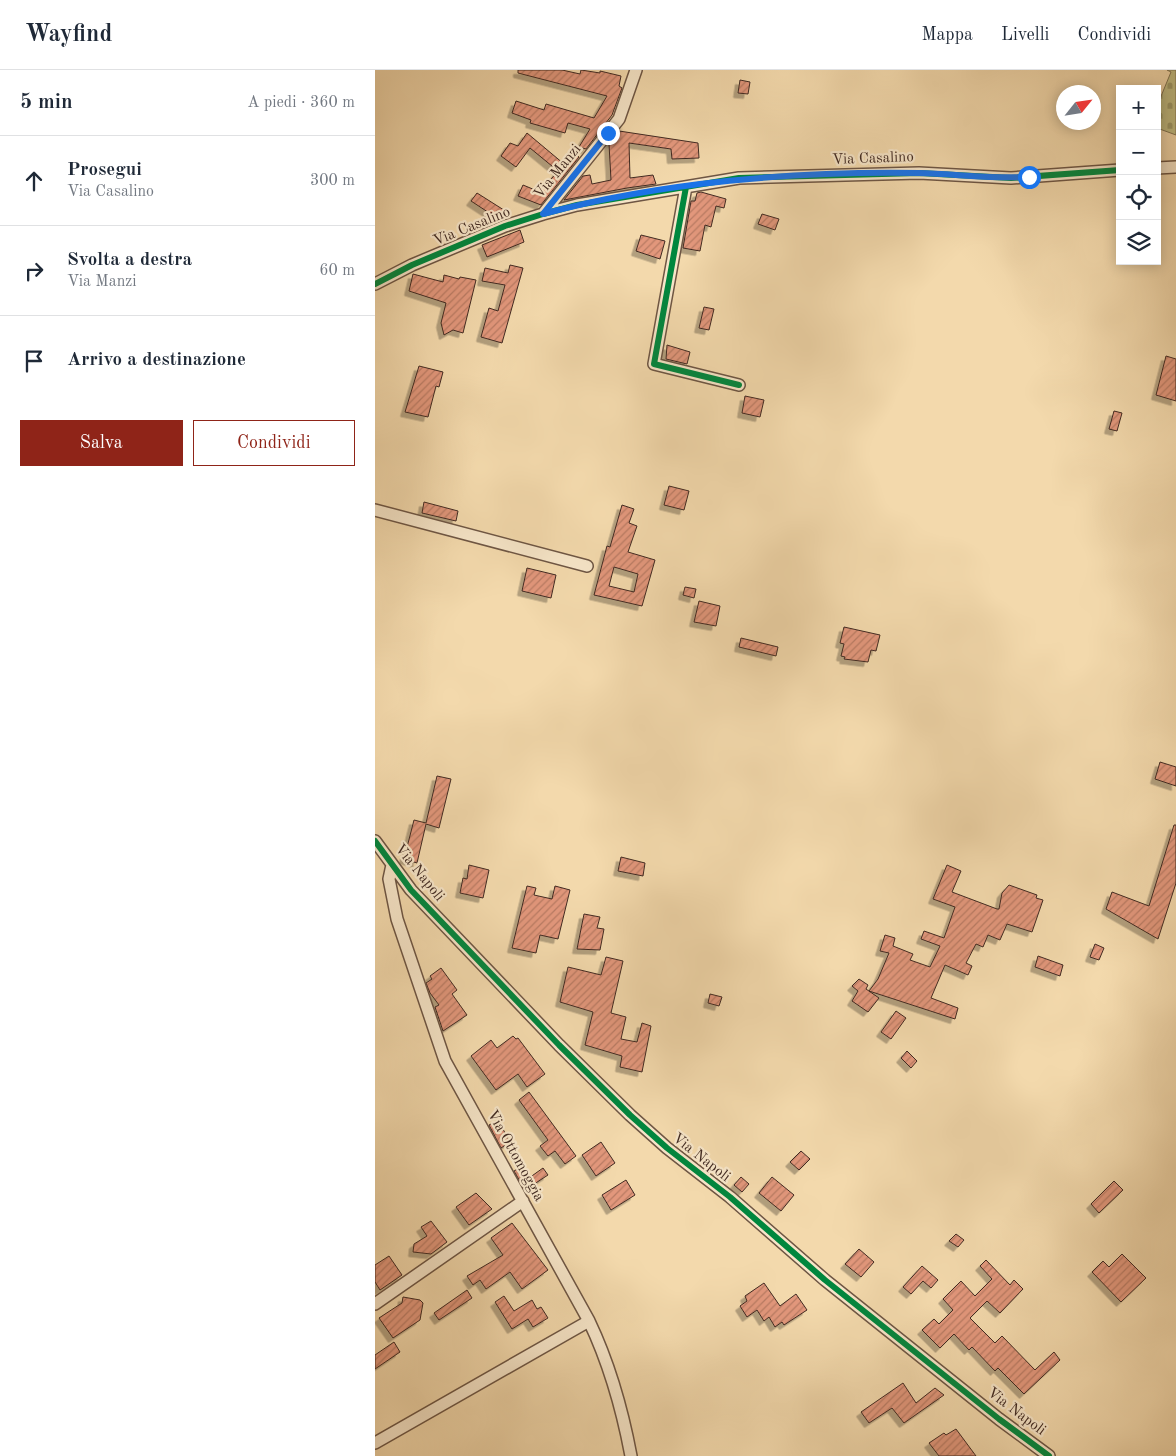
<!DOCTYPE html>
<html lang="it">
<head>
<meta charset="utf-8">
<style>
	body { margin:0; font-family:"Old Standard TT",serif; background:#f6f6f7; color:#1f2937 }
	.controls { position:absolute; right:15px; top:15px; display:grid; overflow:hidden; border-radius:0px; box-shadow:0 2px 12px #0003 }
	.controls button { width:45px; height:45px; display:grid; place-items:center; padding:0; border:0; border-bottom:1px solid #e0e1e3; background:#fff; color:#1f2937; font:25px sans-serif }
	.compass { position:absolute; left:681px; top:15px; width:45px; height:45px; border-radius:50%; background:#fff; box-shadow:0 2px 12px #0003; rotate:60deg }
	.stop { position:absolute; width:15px; height:15px; margin:-11px; border:4px solid #1a73e8; border-radius:50%; background:#fff }
	.stop.end { background:#1a73e8; border-color:#fff; box-shadow:0 1px 5px #0008 }
	.list { margin:0; padding:0; list-style:none }
	h2 { display:flex; justify-content:space-between; align-items:center; height:65px; margin:0; padding:0 20px; font-size:21px }
	h2 small { font-size:16px; font-weight:400; color:#747a83 }
	.list li { display:grid; grid-template-columns:32px 1fr auto; gap:15px; align-items:center; box-sizing:border-box; height:90px; padding:0 20px; border-top:1px solid #e0e1e3 }
	.list b { display:block; font-size:19px; white-space:nowrap }
	.list p { margin:0; font-size:16px; white-space:nowrap; color:#747a83 }
	.list em { font-size:16px; font-style:normal; color:#747a83 }
	.actions { display:flex; gap:10px; padding:15px 20px }
	.actions a { flex:1; padding:11px 0; border:1px solid #8f2418; border-radius:0px; text-align:center; font-size:18px; color:#8f2418 }
	.actions .main { background:#8f2418; color:#fff }
	.icon { flex:none; width:28px; height:28px; fill:none; stroke:currentColor; stroke-width:2; stroke-linecap:round; stroke-linejoin:round }
	.map { position:relative; flex:none; width:801px; height:1386px; overflow:hidden }
	header { display:flex; align-items:center; gap:30px; box-sizing:border-box; height:70px; padding:0 25px; background:#fff; border-bottom:1px solid #e0e1e3 }
	header strong { font-size:24px }
	nav { display:flex; gap:28px; margin-inline-start:auto; font-size:18px }
	main { display:flex }
	aside { flex:1; background:#fff }
	.map>svg:first-child { display:block }
	.cemetery { fill:url(#cemetery-stones); stroke:#817454 }
	.building { fill:url(#building-hatch); stroke:#412a22; fill-rule:evenodd; filter:url(#shadow) }
	.lines { fill:none; stroke-linecap:round; stroke-linejoin:round }
	.minor-casing { stroke:#6e5644; stroke-width:14 }
	.minor { stroke:#f7e6c9; stroke-width:11 }
	.cycleway-casing { stroke:#f7e6c9; stroke-width:9 }
	.cycleway { stroke:#00873e; stroke-width:6 }
	.route { stroke:#1a73e8; stroke-width:6 }
	.labels { text-anchor:middle; dominant-baseline:central; stroke-width:4.5; stroke-linejoin:round; paint-order:stroke }
	.street-label { font-size:15px; fill:#412a22; stroke:#f7e6c9 }
</style>
</head>
<body>
<header>
<strong>Wayfind</strong>
<nav><a>Mappa</a><a>Livelli</a><a>Condividi</a></nav>
</header>
<main>
<aside>
<h2>5 min<small>A piedi · 360 m</small></h2>
<ul class="list">
<li><svg class="icon" aria-label="ahead" viewBox="0 0 24 24"><path d="M12 20V5M6 11l6-6 6 6"/></svg><div><b>Prosegui</b><p>Via Casalino</p></div><em>300 m</em></li>
<li><svg class="icon" aria-label="right" viewBox="0 0 24 24"><path d="M7 20v-9h11M14 6l5 5-5 5"/></svg><div><b>Svolta a destra</b><p>Via Manzi</p></div><em>60 m</em></li>
<li><svg class="icon" aria-label="arrive" viewBox="0 0 24 24"><path d="M6 21V4h12l-3 4 3 4H6"/></svg><div><b>Arrivo a destinazione</b></div></li>
</ul>
<div class="actions"><a class="main">Salva</a><a>Condividi</a></div>
</aside>
<div class="map">
<svg width="801" height="1386" viewBox="0 0 801 1386">
	<defs>
		<pattern id="cemetery-stones" width="16" height="16" patternUnits="userSpaceOnUse" patternTransform="scale(1.25)"><rect width="16" height="16" fill="#c1be85"/><path d="M2 7V4a2 2 0 0 1 4 0v3zM10 15v-3a2 2 0 0 1 4 0v3z" fill="#9e9b6c"/></pattern>
		<pattern id="building-hatch" width="6" height="6" patternUnits="userSpaceOnUse" patternTransform="scale(1.25)"><rect width="6" height="6" fill="#e2977b"/><path d="M-1 1l2-2M0 6l6-6M5 7l2-2" fill="none" stroke="#b97b64"/></pattern>
		<filter id="shadow"><feDropShadow dx="-4.5" dy="4.5" stdDeviation="0" flood-color="#0004"/></filter>
	</defs>
	<rect width="100%" height="100%" fill="#f3d9ac"/>
	<filter id="stains"><feTurbulence type="fractalNoise" baseFrequency=".004" numOctaves="4"/><feColorMatrix values="0 0 0 0 .2 0 0 0 0 .09 0 0 0 0 .02 0 0 0 .5 -.17"/></filter>
	<radialGradient id="worn" r=".72"><stop offset=".6" stop-color="#630" stop-opacity="0"/><stop offset="1" stop-color="#630" stop-opacity=".3"/></radialGradient>
	<!-- cemetery -->
	<path class="cemetery" d="M792,0h9v65l-19,-7v-22l14,-34z"/>
	<!-- building -->
	<path class="building" d="M143,0h44l18,4 1,-4 19,3v-2l21,5 -2,10 3,2 -10,27 -26,34 -7,-2 11,-18 -22,-6 -3,10 -35,-10 1,-3 -19,-7 4,-12 28,9 2,-6 48,14 13,-22 -89,-23z
		M365,10l10,2 -2,12 -10,-1z
		M244,61l79,12 1,15 -27,1 -1,-10 -42,-6 1,35 23,-3 3,9 -29,4 -63,12 19,-24 7,-1 2,9 19,-4 -2,-36z
		M152,63l37,31 10,-11 5,4 -38,48 -23,-9 5,-11 17,7 18,-21 -28,-23 -14,19 -15,-11 9,-13 8,3z
		M326,122l25,7 -2,9 -8,-2 -5,21 -6,-2 -5,26 -17,-3 8,-47h4l2,-8z
		M102,123l30,19 -5,7 -2,1 -29,-19z
		M387,144l17,5 -4,11 -17,-6z
		M145,160l4,12 -37,15 -5,-12z
		M266,165l24,6 -5,18 -24,-8z
		M135,195l13,3 -21,75 -21,-6 8,-29 9,3 7,-26 -23,-4 3,-13 23,5z
		M38,204l30,8 1,-7 15,4 1,-2 16,3 -13,53 -10,-3 -9,5 -3,-12 5,-20 -37,-12z
		M329,237l10,2 -5,21 -10,-2z
		M292,275l23,7 -3,12 -21,-5z
		M791,286l10,3v42l-20,-6z
		M44,296l24,6 -4,15 -3,-1 -8,31 -23,-5z
		M370,326l19,4 -4,17 -18,-4z
		M739,341l8,2 -5,18 -8,-2z
		M294,416l20,5 -5,19 -20,-5z
		M49,432l34,9 -2,10 -34,-8z
		M247,435l12,4 -5,14 8,3 -9,26 27,8 -13,46 -48,-11 13,-49 3,1zM239,497l24,7 -4,18 -25,-6z
		M152,498l29,7 -5,23 -29,-7z
		M310,517l11,2 -2,9 -11,-3z
		M324,531l21,5 -4,20 -22,-4z
		M469,557l36,8 -4,16 -5,-1 -3,12 -24,-3 1,-2 -4,-1 3,-12 -4,-1z
		M366,568l37,9 -2,9 -37,-9z
		M785,692l16,5v19l-21,-7z
		M62,706l14,3 -12,49 -13,-4 -9,39 -13,-4 10,-39 12,3z
		M799,755h2v58l-18,56 -52,-30 6,-17 37,14z
		M246,787l24,6 -2,13 -25,-5z
		M94,795l20,5 -6,28 -23,-5 3,-15 4,1z
		M572,795l14,6 -9,21 45,17h2l3,-16 7,-8 28,10 -1,3 7,2 -11,32 -25,-8 -7,16 -12,-5 -5,12 -7,-3 -10,19 6,3 -4,9 -23,-10 -14,33 27,10 -3,11 -86,-28 9,-12 11,-26 -9,-2 5,-16 10,3 -2,8 20,8 -3,6 20,7 10,-21 -19,-7 3,-8 20,7 11,-31 -22,-8z
		M152,816l9,2 -2,7 18,4 3,-13 15,4 -12,49 -18,-4 -4,18 -24,-5z
		M209,844l16,3 -3,11 7,1 -4,21 -23,-1z
		M720,874l9,4 -5,12 -9,-3z
		M663,886l25,9 -3,11 -25,-9z
		M231,887l17,4 -12,52 15,4 -5,22 16,3 5,-19 9,3 -9,46 -22,-5 2,-11 -37,-11 8,-33 -33,-10 8,-35 33,8z
		M66,898l16,22 -5,4 15,21 -24,16 -8,-24 4,-2 -9,-12 -4,-10 6,-4 -2,-3z
		M484,909l9,6 -2,4 13,9 -11,14 -16,-11 6,-10 -6,-5z
		M335,924l12,3 -3,9 -11,-3z
		M521,941l10,7 -15,21 -10,-7z
		M138,966l3,3 2,-1 27,36 -18,13 -9,-13 -22,16 -25,-34 20,-16 6,8z
		M532,981l10,10 -6,7 -10,-10z
		M154,1022l47,64 -11,8 -10,-13 -7,5 -8,-10 8,-6 -29,-40z
		M123,1050l12,22 -9,6 -12,-23z
		M226,1072l14,21 -19,13 -14,-21z
		M426,1081l9,8 -11,11 -9,-8z
		M146,1097l8,11 14,-10 5,7 -23,15 -11,-19z
		M366,1107l8,7 -7,8 -8,-7z
		M397,1107l22,18 -13,16 -22,-18z
		M251,1110l9,15 -24,15 -9,-15z
		M739,1111l9,9 -24,23 -8,-9z
		M101,1123l16,16 -23,16 -13,-18z
		M56,1151l16,21 -16,12 -18,-2 1,-8 13,-8 -6,-9z
		M137,1153l36,47 -26,19 -12,-17 -24,17 -6,-9 -7,5 -6,-9 36,-21 -12,-17z
		M581,1164l8,6 -6,7 -9,-6z
		M484,1179l15,13 -13,15 -16,-13z
		M747,1184l24,24 -25,24 -29,-30 11,-11 6,6z
		M14,1186l13,19 -22,15 -5,-8v-17z
		M611,1190l24,25 4,-5 9,9 -23,24 -13,-12 -17,17 25,25 7,-7 33,34 19,-18 6,8 -36,34 -26,-26 -3,3 -23,-24 -3,3 -15,-16 -14,14 -18,-18 12,-11 5,5 14,-14 -10,-11 18,-18 14,15 17,-17 -12,-13z
		M547,1196l16,14 -7,8 -8,-7 -12,13 -8,-7z
		M389,1213l16,23 16,-12 11,16 -23,15 -2,-3 -7,5 -6,-10 -5,4 -7,-11 -10,7 -7,-11 7,-5 -2,-5z
		M92,1220l5,8 -33,22 -5,-7z
		M129,1226l10,15 18,-11 5,9 4,-2 7,11 -15,9 -5,-8 -16,10 -17,-27z
		M28,1227l17,3 3,3 -3,17 -27,18 -14,-20 23,-15z
		M19,1272l6,10 -25,17v-14z
		M528,1313l13,20 19,-15 9,7 -40,28 -12,-15 -23,15 -8,-11z
		M581,1359l20,27h-37l-10,-13 15,-10 2,2z"/>
	<g class="lines">
		<!-- minor casing -->
		<g class="minor-casing">
			<path id="minor" d="M782,98l19,-1
				M311,117l-32,177 85,21
				M168,144l76,-95 17,-49
				M0,214l37,-19 93,-39 38,-12 34,-9 162,-27 180,-5 92,5 109,-8
				M0,440l212,56
				M0,771l36,49 148,155 71,70 37,33 63,49 95,83 174,139 50,37
				M17,795l-3,14 8,40 48,142 144,260c21,44 33,87 42,135
				M0,1234l148,-103
				M0,1373l214,-122"/>
		</g>
		<!-- minor -->
		<use href="#minor" class="minor"/>
		<!-- cycleway casing -->
		<g class="cycleway-casing">
			<path id="cycleway" d="M311,117l-32,177 85,21
				M0,214l37,-19 93,-39 38,-12 34,-9 162,-27 180,-5 92,5 109,-8
				M0,771l36,49 148,155 71,70 37,33 63,49 95,83 174,139 50,37"/>
		</g>
		<!-- cycleway -->
		<use href="#cycleway" class="cycleway"/>
	</g>
	<g class="lines">
		<!-- route -->
		<path class="route" d="M233,63l-65,81c118,-32 254,-43 376,-41 37,1 73,6 110,4"/>
	</g>
	<g class="labels">
		<!-- street labels -->
		<g class="street-label">
			<text transform="translate(498 89) rotate(-2)">Via Casalino</text>
			<text transform="translate(183 102) rotate(-51)">Via Manzi</text>
			<text transform="translate(97 157) rotate(-22)">Via Casalino</text>
			<text transform="translate(44 803) rotate(51)">Via Napoli</text>
			<text transform="translate(140 1086) rotate(61)">Via Ottomoggia</text>
			<text transform="translate(326 1088) rotate(38)">Via Napoli</text>
			<text transform="translate(641 1342) rotate(37)">Via Napoli</text>
		</g>
	</g>
	<rect width="100%" height="100%" filter="url(#stains)"/>
	<rect width="100%" height="100%" fill="url(#worn)"/>
</svg>
<div class="controls">
<button>+</button>
<button>−</button>
<button><svg class="icon" aria-label="locate" viewBox="0 0 24 24"><circle cx="12" cy="12" r="6"/><path d="M12 2v4M12 18v4M2 12h4M18 12h4"/></svg></button>
<button><svg class="icon" aria-label="layers" viewBox="0 0 24 24"><path d="M12 4l9 5-9 5-9-5zM3 14l9 5 9-5"/></svg></button>
</div>
<svg class="compass" viewBox="-18 -18 36 36"><path d="M0-13l5 13h-10z" fill="#e53935"/><path d="M0 13l5-13h-10z" fill="#747a83"/></svg>
<div class="stop" style="left:654px;top:107px"></div>
<div class="stop end" style="left:233px;top:63px"></div>
</div>
</main>
</body>
</html>
